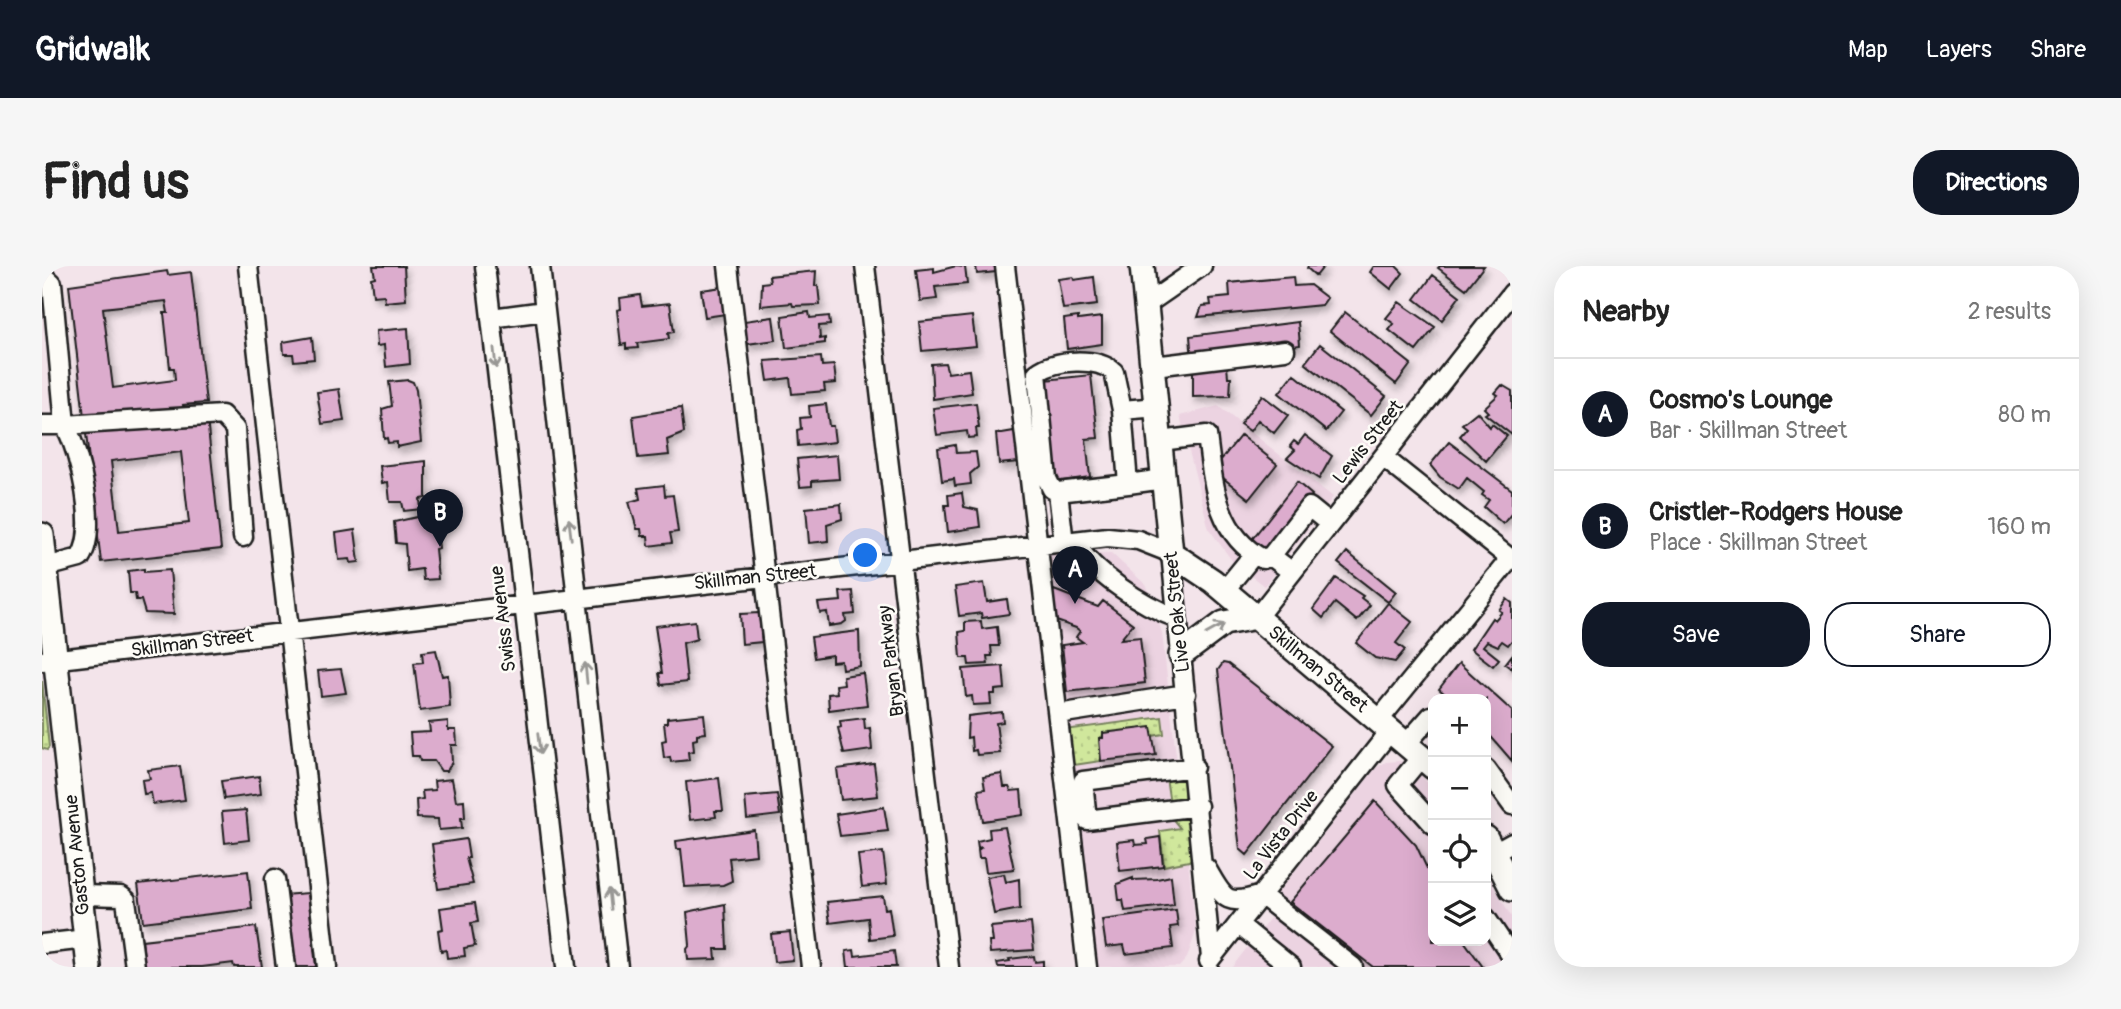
<!DOCTYPE html>
<html lang="en">
<head>
<meta charset="utf-8">
<style>
	body { margin:0; font-family:Pangolin,sans-serif; background:#f6f6f6; color:#222 }
	.controls { position:absolute; right:21px; bottom:21px; display:grid; overflow:hidden; border-radius:14px; box-shadow:0 7px 28px #0002 }
	.controls button { width:63px; height:63px; display:grid; place-items:center; padding:0; border:0; border-bottom:2px solid #e0e0e0; background:#fff; color:#222; font:35px sans-serif }
	.you { position:absolute; left:824px; top:290px; width:24px; height:24px; margin:-18px; border:5px solid #fff; border-radius:50%; background:#1a73e8; box-shadow:0 0 0 10px #1a73e833 }
	.badge { display:grid; place-items:center; width:46px; height:46px; border-radius:50%; background:#111827; color:#fff; font-size:23px; font-weight:700 }
	.pin { position:absolute; translate:-50% -58px; filter:drop-shadow(0 2px 4px #0008) }
	.pin::after { content:''; position:absolute; top:37px; width:24px; height:21px; background:inherit; clip-path:polygon(0 0,100% 0,50% 100%) }
	.list { margin:0; padding:0; list-style:none }
	h2 { display:flex; justify-content:space-between; align-items:center; height:91px; margin:0; padding:0 28px; font-size:30px }
	h2 small { font-size:23px; font-weight:400; color:#767676 }
	.list li { display:grid; grid-template-columns:46px 1fr auto; gap:21px; align-items:center; box-sizing:border-box; height:112px; padding:0 28px; border-top:2px solid #e0e0e0 }
	.list b { display:block; font-size:26px; white-space:nowrap }
	.list p { margin:0; font-size:23px; white-space:nowrap; color:#767676 }
	.list em { font-size:23px; font-style:normal; color:#767676 }
	.actions { display:flex; gap:14px; padding:21px 28px }
	.actions a { flex:1; padding:16px 0; border:2px solid #111827; border-radius:28px; text-align:center; font-size:24px; color:#111827 }
	.actions .main { background:#111827; color:#fff }
	.icon { flex:none; width:38px; height:38px; fill:none; stroke:currentColor; stroke-width:2; stroke-linecap:round; stroke-linejoin:round }
	.map { position:relative; flex:none; width:1470px; height:701px; overflow:hidden; border-radius:28px }
	header { display:flex; align-items:center; gap:42px; box-sizing:border-box; height:98px; padding:0 35px; background:#111827; color:#fff }
	header strong { font-size:33px }
	nav { display:flex; gap:38px; margin-inline-start:auto; font-size:24px }
	.intro { display:flex; align-items:center; justify-content:space-between; box-sizing:border-box; height:168px; padding:0 42px }
	h1 { margin:0; font-size:49px }
	.button { padding:18px 32px; border-radius:28px; background:#111827; color:#fff; font-size:24px; font-weight:700 }
	main { display:flex; gap:42px; padding:0 42px }
	aside { flex:1; background:#fff; border-radius:28px; box-shadow:0 7px 28px #0002 }
	.map>svg:first-child { display:block }
	.built { fill:#ecd3e1 }
	.grass { fill:url(#grass-dots); stroke:#76825c; stroke-width:2 }
	.building { fill:#dcaccd; stroke:#1c1c1c; stroke-width:2; fill-rule:evenodd; filter:url(#shadow) }
	.lines { fill:none; stroke-linecap:round; stroke-linejoin:round }
	.minor-casing { stroke:#1c1c1c; stroke-width:23 }
	.major-casing { stroke:#1c1c1c; stroke-width:28 }
	.minor { stroke:#fdfcf7; stroke-width:18 }
	.major { stroke:#fdfcf7; stroke-width:23 }
	.oneway { stroke:#989794 }
	.labels { text-anchor:middle; dominant-baseline:central; stroke-width:5; stroke-linejoin:round; paint-order:stroke }
	.street-label { font-size:19px; fill:#1c1c1c; stroke:#fdfcf7 }
</style>
</head>
<body>
<header>
<strong>Gridwalk</strong>
<nav><a>Map</a><a>Layers</a><a>Share</a></nav>
</header>
<div class="intro"><h1>Find us</h1><a class="button">Directions</a></div>
<main>
<div class="map">
<svg width="1470" height="701" viewBox="0 0 1470 701">
	<defs>
		<pattern id="grass-dots" width="8" height="8" patternUnits="userSpaceOnUse" patternTransform="scale(1.75)"><rect width="8" height="8" fill="#d0e79c"/><path d="M2 2h.1M6 6h.1" fill="none" stroke="#b2c686" stroke-width="1.8" stroke-linecap="round"/></pattern>
		<filter id="shadow"><feDropShadow dx="3" dy="5.5" stdDeviation="3.5" flood-color="#0004"/></filter>
	</defs>
	<rect width="100%" height="100%" fill="#f3e4ea"/>
	<filter id="ink" filterUnits="userSpaceOnUse"><feTurbulence type="fractalNoise" baseFrequency=".0143" numOctaves="2"/><feDisplacementMap in="SourceGraphic" scale="14" xChannelSelector="R" yChannelSelector="G"/><feConvolveMatrix kernelMatrix="1 2 1 2 8 2 1 2 1" color-interpolation-filters="sRGB"/></filter>
	<g filter="url(#ink)">
		<!-- built -->
		<path class="built" d="M1176,140l115,91 -69,89 -31,-24 -24,-33 -29,-113z
			M1069,287l36,33 15,47 34,298 -9,27 -8,9h-100l-43,-412z
			M1358,495l18,11 15,17v152h53v-68l26,45v49h-280l52,-67 -7,-6 99,-126 10,-6z"/>
		<!-- grass -->
		<path class="grass" d="M0,415l7,66 -2,3 -5,-2z
			M1120,451l2,17 -12,2 -1,-6 -48,6 -4,2 2,23 -34,5 -3,-36z
			M1137,510l6,7 -1,16 -14,5 -4,-27z
			M1143,550l5,5 4,35 -5,5 -25,5 -4,-35 20,-3 -9,-11z"/>
		<!-- building -->
		<path class="building" d="M331,0h31l2,34 -21,2 -1,-7 -11,1 -2,-18 4,-1z
			M914,0l9,1 2,17 -32,3 2,12 -17,2 -4,-31 18,-2v4z
			M934,0h19l1,6 -19,2z
			M1266,0h16l-8,10 -9,-8z
			M1332,0h22l7,7 -12,16 -21,-17z
			M1398,0h44l-18,23 -28,-21z
			M125,5l1,4 23,-3 15,131 -23,2 1,5 -100,7 -15,-132zM124,35l2,12h-4l6,55h4l1,12 -62,8 -10,-80z
			M774,5l-1,15h3l2,19 -27,1 -1,-3 -31,3 1,-23 8,-1 -1,-6z
			M1391,9l27,21 -18,24 -27,-21z
			M1031,11l1,3 20,-3 3,28 -34,4 -5,-30z
			M1251,11l1,9 16,-1 17,13 -5,7 -124,12 4,-11 9,-1 -1,-6 20,-2 -1,-14z
			M681,21l3,27 -21,3 -4,-27z
			M598,29l2,11 28,-3 4,29 -6,1 1,6 -32,4 1,5 -12,1v-5l-5,1 -4,-35 4,-1 -1,-11z
			M1357,36l36,25 -19,24 -27,-21 5,-6 -8,-6z
			M767,46l1,6 19,-2 1,9 -11,1 1,13 5,-1v5l-39,5 -4,-32z
			M1303,46l66,52 -15,20 -66,-53z
			M930,50l4,30 -54,5 -3,-29z
			M731,51l3,23 -29,4 -3,-23z
			M1036,51v3l24,-3v27l-35,5 -3,-30z
			M1256,56l2,23 -108,15 -2,-24z
			M366,62l2,36 -24,3 -2,-22 -7,1 -1,-15z
			M270,71l2,22 -20,2 -1,-7h-9l-1,-12z
			M1278,78l66,52 -15,19 -66,-52z
			M779,91l1,9 12,-1 2,18 -12,1 1,7 -33,3 -2,-16 -22,3 -3,-20z
			M903,97l3,10 21,-3 3,23 -39,6 -2,-35z
			M1185,100l1,11h3l-1,19 -37,1v-27z
			M1252,108l47,38 -15,19 -47,-38z
			M1049,109l7,63 -12,1 4,38 -36,5 -9,-102z
			M366,114l5,2 3,8 5,52 -24,5v-5l-9,1 -1,-5 -3,1 -2,-30 10,-3 -3,-24z
			M1460,119l10,6v44l-27,-21 3,-2 -4,-4 14,-13 -3,-2z
			M297,123l5,32 -22,3 -5,-32z
			M1220,129l26,20 -14,18 -16,-13 -8,11 -10,-7z
			M934,137l3,25h-3l1,9 -9,1 -1,-7 -30,4 -4,-27z
			M784,138l3,22h4l2,16 -37,4 -1,-16 4,-1 -1,-11 10,-1 -1,-11z
			M639,142l3,25 -17,7 2,15 -31,3 -5,-42z
			M1435,146l13,15 2,-3 15,12 -21,25 -26,-25 7,-8 -5,-4z
			M165,153l14,130 -120,13 -15,-128zM139,186l8,71 -70,8 -8,-70z
			M972,165l5,22h-2l1,9 -19,2 -3,-30z
			M1199,169l36,29 -28,35 -27,-22 -1,-17z
			M1263,169l27,21 -13,23 -32,-21 8,-8 -5,-4 4,-5 4,3z
			M1407,176l63,48v23l-9,11 -19,-17 5,-7 -7,-5 2,-3 -17,-14 -8,11 -19,-12 -10,-12z
			M913,179l1,8 20,-1 2,15 -8,7 1,10 -16,2 -1,-7 -12,2 -4,-33z
			M795,189l2,24 -27,2v5l-12,1 -3,-28z
			M384,195v37l-6,1 1,10 -17,2 -2,-9h-12l-2,-20 -6,1 -2,-17z
			M1255,216l15,13 -47,61 -16,-13z
			M622,219l1,11 8,-1 5,37 -8,1 2,10 -23,3 -1,-10h-6l-1,-7h-4l-8,-27 11,-3 -2,-11z
			M920,227l2,14 14,3 2,17 -32,5 -3,-27h4l-1,-10z
			M799,238l1,15 -15,5 1,17 -19,2 -3,-35z
			M389,248l3,25h4l1,9 -4,1 3,30 -15,1 -1,-11 -15,2 -2,-27 -9,-1 -2,-21z
			M313,264l4,32 -8,1 -1,-4 -11,1 -3,-27z
			M1305,286l49,40 -8,10 -50,-39z
			M102,303v3l26,-2 4,44 -29,-1 -4,-13h-5l-1,-7h-5l-2,-22z
			M1294,312l27,18 -2,2 9,7 -13,16 -22,-18 -12,15 -10,-9z
			M942,317l3,19 20,-3 2,15 -27,4 -1,-5 -22,3 -4,-29z
			M1012,324l44,17 5,-6 30,23 -12,15 19,-2 5,46 -78,9 -5,-47 21,-3 -7,-5 4,-6 -4,-3 -25,-9 -3,-13z
			M811,325l2,23 -10,1 1,6 -4,3 -13,2 -2,-14 -7,1 -2,-10 23,-2 -1,-9z
			M1465,333l5,4v37l-4,5 -6,-4 -4,5 -11,-5 -4,5 16,13 -6,7 -22,-17 21,-31 3,2 7,-8 -3,-2z
			M1346,337l24,19 -16,21 9,7 -10,12 -20,-4 -19,-15z
			M717,347l3,29 -20,2 -2,-30z
			M653,355l2,18 -14,4 4,39 -26,3 -2,-12h3l-7,-47z
			M939,355l1,8 15,-2 2,19h-8l1,10h-5l1,8 -19,1 -1,-7h-7l-2,-26 6,-1v-9z
			M817,365l1,35 -18,3 -1,-8 -9,1v-7l-18,3 -3,-21z
			M394,384l6,26 6,-1 2,32 -30,4 -6,-48 9,-1 -1,-10z
			M1470,389v14l-7,-5z
			M1181,397l5,1 104,82 -85,109 -7,-6 -22,-179z
			M1417,397l53,48v50l-26,-30v-32h-35l-12,-10z
			M961,400l2,23 -10,1v4h-5l1,10 -18,1 -1,-9 -6,1 -3,-28z
			M299,403l5,24 -25,3 -3,-25z
			M821,407l4,32 -38,5 -1,-16 9,-1 -1,-8 8,-1 -1,-8z
			M960,446l1,10 -7,1 4,30 -23,2 -1,-5 -4,1 -1,-14 -4,1 1,-22z
			M662,448l2,19 -9,1v5l-4,1 1,11 -6,1 1,8 -18,2 -1,-5 -6,1 -2,-17 4,-1 -2,-17h3v-5z
			M822,452l1,11 5,-1 2,22 -28,4 -6,-26 3,-1 -1,-6z
			M406,455v9h8l1,15h-6l1,17 -5,9h-6l-7,-10h-14l-1,-5h-7l-2,-23 20,-1 -1,-9z
			M1109,461l5,28 -55,6 -2,-23h4v-5z
			M832,498l4,32 -37,4 -4,-31z
			M138,500l5,34 -32,4 -2,-11 -7,1 -2,-14 8,-1 -2,-9z
			M960,508l2,13h5l2,4 10,-1 2,25 -40,6 -5,-31 7,-1 -2,-12z
			M217,510l2,18 -37,5 -3,-18z
			M677,512l4,33h-8l1,6 -26,3 -4,-38z
			M410,513l4,22 8,-1 1,18h-4l1,10 -23,2 -1,-11 -21,-1 -1,-18 7,-1 -1,-8 13,-1 -1,-9z
			M735,528l3,21 -33,4 -2,-22z
			M1333,535l41,44 17,36v60h31l19,26h-110l-83,-65z
			M842,541l4,24 -48,5 -4,-22z
			M204,544l3,30 -24,3 -3,-31z
			M963,561l9,42 -28,3 -2,-14h-5l-1,-8 4,-3 -4,1 -1,-7 13,-3 -1,-9z
			M712,564l2,25 -27,3 3,23 -9,4 -38,2 -4,-38h-4l-1,-8z
			M1118,571l3,29 -43,5 -3,-29 17,-2 1,5 13,-1 -1,-5z
			M424,573l3,19h-3l7,26 -35,5 -6,-45z
			M841,586l4,32 -25,3 -4,-32z
			M206,605l4,38 -109,13 -5,-38z
			M962,608l2,8 13,-3 1,30 -26,5 -7,-37z
			M1129,610l3,29 -49,6 -2,-11h-4l-2,-16 16,-6v2l24,-1z
			M266,627l8,74h-25l-8,-72z
			M841,630l2,13 4,-1 4,28 -23,3 -2,-21 -38,5 -3,-21z
			M433,637l3,19 -7,1 4,23 -11,2 1,8 -18,2 -1,-8 -5,1 -3,-21 5,-1 -3,-21z
			M683,638l2,45h-12l1,10 -28,1 -1,-11 3,-4 -3,-33z
			M1134,644l2,16 -8,1 3,21 -47,6 -2,-9 -18,2 -4,-27z
			M989,657l3,27 -44,3 -1,-11h4l-2,-15z
			M214,661l6,40h-28l-1,-4 -31,4h-57l-3,-27z
			M748,666l3,28 -19,2 -3,-28z
			M812,684l1,6 39,-5 2,16h-48l-2,-16z
			M992,690l1,6 8,-1v6h-45l-1,-4 13,-2 -1,-2z"/>
		<g class="lines">
			<!-- minor casing -->
			<g class="minor-casing">
				<path id="minor" d="M206,0l79,701
					M443,0l81,701
					M498,0l78,701
					M686,0l83,701
					M823,0l84,701
					M963,0l82,701
					M0,8l10,9 13,142 157,-10 13,14 8,108
					M1105,38l55,-38
					M449,52l54,-7
					M1112,100l131,-16
					M1080,144l-8,-38c-17,-15 -59,-13 -77,1l10,106 5,10 6,3 70,-8 -6,-74 36,-3
					M0,159h23c15,28 34,105 15,133l-34,9
					M1119,175l46,-6c6,47 9,99 56,124l8,-3 21,16
					M1341,191l129,103
					M1086,218l36,-5
					M1016,226l6,51
					M1032,275c18,32 69,65 103,77
					M1229,290l38,-49 21,17
					M1182,325l30,-37
					M1215,351l255,-324
					M0,395l1066,-124 30,3 33,13 40,405
					M1016,448l128,-20
					M1337,454l131,-161
					M1365,477l24,-27 2,2
					M1380,490l-24,29 35,39
					M1152,501l-111,14 4,39 111,-14
					M1444,503l26,36
					M1452,587l18,-10
					M1164,602c18,30 18,39 55,27l92,72
					M233,613l11,88
					M40,629l39,1 5,4 9,67
					M1444,652l26,39
					M1196,658l53,43
					M0,678l44,-5
					M1167,695l182,-231"/>
			</g>
			<!-- major casing -->
			<g class="major-casing">
				<path id="major" d="M1100,0l29,287 42,28 220,186
					M0,269l47,432
					M1139,389l43,-32 33,-6
					M1444,572l26,51"/>
			</g>
			<!-- minor -->
			<use href="#minor" class="minor"/>
			<!-- major -->
			<use href="#major" class="major"/>
		</g>
		<!-- one-way arrows -->
		<defs><path id="oneway-shaft" d="M-6 0H5M1.5-3L5.5 0L1.5 3" fill="none" stroke-width="1.6" stroke-linecap="round" stroke-linejoin="round" transform="scale(1.75)"/></defs>
		<g class="oneway">
			<use href="#oneway-shaft" transform="translate(453 92) rotate(84)"/>
			<use href="#oneway-shaft" transform="translate(528 263) rotate(-97)"/>
			<use href="#oneway-shaft" transform="translate(1173 363) rotate(-29)"/>
			<use href="#oneway-shaft" transform="translate(544 407) rotate(-96)"/>
			<use href="#oneway-shaft" transform="translate(497 478) rotate(83)"/>
			<use href="#oneway-shaft" transform="translate(568 633) rotate(-96)"/>
		</g>
	</g>
	<g class="labels">
		<!-- street labels -->
		<g class="street-label">
			<text transform="translate(1326 176) rotate(-52)">Lewis Street</text>
			<text transform="translate(713 311) rotate(-6)">Skillman Street</text>
			<text transform="translate(1135 346) rotate(-96)">Live Oak Street</text>
			<text transform="translate(461 353) rotate(-97)">Swiss Avenue</text>
			<text transform="translate(150 377) rotate(-7)">Skillman Street</text>
			<text transform="translate(849 395) rotate(-97)">Bryan Parkway</text>
			<text transform="translate(1276 403) rotate(40)">Skillman Street</text>
			<text transform="translate(1239 569) rotate(-52)">La Vista Drive</text>
			<text transform="translate(35 589) rotate(-96)">Gaston Avenue</text>
		</g>
	</g>
</svg>
<div class="controls">
<button>+</button>
<button>−</button>
<button><svg class="icon" aria-label="locate" viewBox="0 0 24 24"><circle cx="12" cy="12" r="6"/><path d="M12 2v4M12 18v4M2 12h4M18 12h4"/></svg></button>
<button><svg class="icon" aria-label="layers" viewBox="0 0 24 24"><path d="M12 4l9 5-9 5-9-5zM3 14l9 5 9-5"/></svg></button>
</div>
<div class="you"></div>
<div class="pin badge" style="left:1033px;top:338px">A</div>
<div class="pin badge" style="left:398px;top:281px">B</div>
</div>
<aside>
<h2>Nearby<small>2 results</small></h2>
<ul class="list">
<li><span class="badge">A</span><div><b>Cosmo's Lounge</b><p>Bar · Skillman Street</p></div><em>80 m</em></li>
<li><span class="badge">B</span><div><b>Cristler-Rodgers House</b><p>Place · Skillman Street</p></div><em>160 m</em></li>
</ul>
<div class="actions"><a class="main">Save</a><a>Share</a></div>
</aside>
</main>
</body>
</html>
